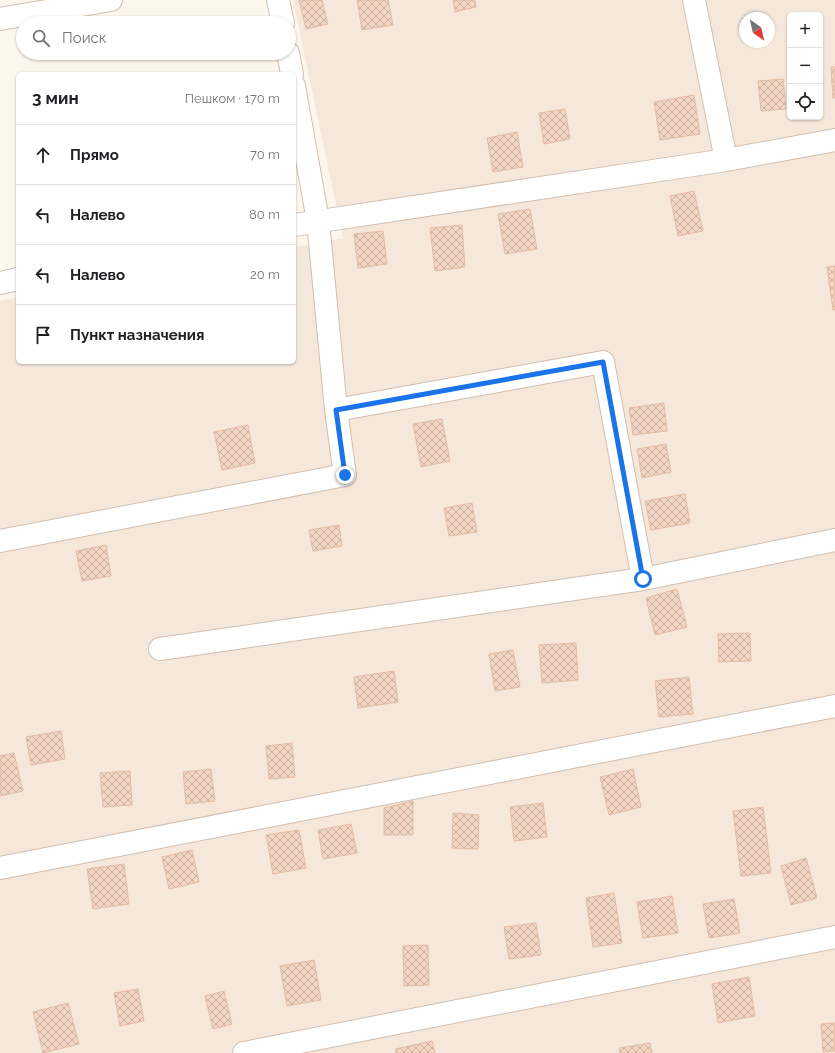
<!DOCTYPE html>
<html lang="ru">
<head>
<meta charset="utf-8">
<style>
	body { margin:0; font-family:Raleway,sans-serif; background:#f6f6f6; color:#202124 }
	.controls { position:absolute; right:12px; top:12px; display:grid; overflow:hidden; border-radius:6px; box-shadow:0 1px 3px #0004 }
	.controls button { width:36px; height:36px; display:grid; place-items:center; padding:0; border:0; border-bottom:1px solid #e0e0e0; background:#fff; color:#202124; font:20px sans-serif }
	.compass { position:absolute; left:739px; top:12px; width:36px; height:36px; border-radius:50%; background:#fff; box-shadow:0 1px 3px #0004; rotate:146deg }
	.stop { position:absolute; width:12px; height:12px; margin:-9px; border:3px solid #1a73e8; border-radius:50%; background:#fff }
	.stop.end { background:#1a73e8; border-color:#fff; box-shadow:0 1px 4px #0008 }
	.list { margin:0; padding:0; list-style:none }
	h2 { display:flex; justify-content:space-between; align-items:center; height:52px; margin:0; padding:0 16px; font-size:17px }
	h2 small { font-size:13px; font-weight:400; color:#757577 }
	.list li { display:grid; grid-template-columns:26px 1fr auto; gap:12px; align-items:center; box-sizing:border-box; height:60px; padding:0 16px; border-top:1px solid #e0e0e0 }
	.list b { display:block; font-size:15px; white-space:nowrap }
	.list em { font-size:13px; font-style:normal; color:#757577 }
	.icon { flex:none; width:22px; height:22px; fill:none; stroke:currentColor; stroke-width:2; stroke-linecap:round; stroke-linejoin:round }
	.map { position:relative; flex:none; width:835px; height:1053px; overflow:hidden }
	.search { position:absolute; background:#fff; box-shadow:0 1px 3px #0004; left:16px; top:16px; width:280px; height:44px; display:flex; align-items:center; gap:10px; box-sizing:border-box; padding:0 14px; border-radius:22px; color:#757577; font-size:15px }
	.panel { position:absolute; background:#fff; box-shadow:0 1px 3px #0004; left:16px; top:72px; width:280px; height:292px; border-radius:6px }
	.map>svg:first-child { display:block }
	.residential { fill:#f5e8da; fill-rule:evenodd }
	.building { fill:url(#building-cross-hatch); stroke:#e6bba3 }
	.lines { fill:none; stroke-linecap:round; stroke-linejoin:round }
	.minor-casing { stroke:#d1beb0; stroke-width:24 }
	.minor { stroke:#fff; stroke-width:22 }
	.route { stroke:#1a73e8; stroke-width:5 }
</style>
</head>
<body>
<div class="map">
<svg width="835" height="1053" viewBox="0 0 835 1053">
	<defs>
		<pattern id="building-cross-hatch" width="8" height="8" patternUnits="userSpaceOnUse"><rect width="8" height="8" fill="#f3d5c3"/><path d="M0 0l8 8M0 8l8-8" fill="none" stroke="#cab0a1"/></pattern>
	</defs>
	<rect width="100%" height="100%" fill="#fdf6ec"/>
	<!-- residential -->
	<path class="residential" d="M293,0h542v1053h-835v-752l18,-4v65h276v-115l49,-9zM790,15h30v102h-30zM745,18h24v24h-24z"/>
	<!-- building -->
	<path class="building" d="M299,0h23l6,24 -22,5z
		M357,0h31l5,25 -31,5z
		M453,0h22l1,7 -21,5z
		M831,67h4v31h-2z
		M783,79l3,30 -25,2 -3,-30z
		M694,95l6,39 -40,6 -6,-38z
		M565,109l5,30 -26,5 -5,-31z
		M517,132l6,35 -30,5 -6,-34z
		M694,191l9,40 -25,5 -8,-40z
		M530,209l7,40 -32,5 -7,-40z
		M462,225l3,42 -30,4 -5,-43z
		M383,231l4,33 -29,4 -4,-34z
		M835,266v44h-2l-6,-43z
		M664,403l3,28 -34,4 -4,-27z
		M442,419l8,42 -29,6 -8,-43z
		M248,425l7,38 -33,7 -8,-38z
		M666,444l5,28 -29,6 -5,-29z
		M685,494l5,29 -39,7 -6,-29z
		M472,503l5,29 -28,4 -5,-28z
		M339,525l3,21 -29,5 -4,-21z
		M106,545l5,31 -29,5 -6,-30z
		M677,589l10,38 -32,8 -9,-37z
		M750,633l1,28 -32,1 -1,-28z
		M576,643l2,37 -36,3 -3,-38z
		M513,650l7,37 -25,4 -6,-37z
		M394,671l4,31 -40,6 -4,-31z
		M689,677l4,37 -34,3 -4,-36z
		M61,731l4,28 -34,6 -5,-28z
		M292,743l3,34 -26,2 -3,-33z
		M14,753l9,38 -23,5v-40z
		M211,769l4,32 -29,3 -3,-32z
		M633,769l8,38 -32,8 -9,-38z
		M130,771l2,34 -29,2 -3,-34z
		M413,801v34h-29v-27z
		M543,803l4,34 -33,4 -4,-34z
		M763,807l8,66 -30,3 -8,-65z
		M453,813l26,2 -1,34 -26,-1z
		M351,824l6,29 -34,6 -5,-29z
		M299,830l7,38 -33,6 -7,-39z
		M192,850l7,32 -30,7 -7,-32z
		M806,858l11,40 -26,7 -10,-39z
		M124,864l5,40 -36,5 -6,-40z
		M614,893l8,50 -29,4 -7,-49z
		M672,896l6,37 -35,5 -6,-36z
		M734,899l6,34 -31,5 -6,-34z
		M536,923l5,32 -32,4 -5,-32z
		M428,945l1,40 -25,1 -1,-40z
		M314,960l7,40 -34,6 -7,-40z
		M749,977l6,39 -37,7 -6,-39z
		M138,989l6,32 -24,5 -6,-33z
		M224,991l8,33 -19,5 -8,-33z
		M68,1003l11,41 -36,9 -10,-41z
		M835,1023v28l-12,1 -2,-28z
		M432,1041l3,12h-39l-1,-4z
		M650,1043l2,10h-32l-1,-5z"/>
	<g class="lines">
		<!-- minor casing -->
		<g class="minor-casing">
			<path id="minor" d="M278,0l5,23
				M694,0l32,160
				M0,19l111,-19
				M288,53l4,21
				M294,86l24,135 18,189 267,-48 40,217
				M294,225l432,-65 109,-20
				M0,283l18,-4
				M0,541l345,-66 -9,-65
				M160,649l483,-70 192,-39
				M0,868l835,-162
				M244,1053l591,-116"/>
		</g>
		<!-- minor -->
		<use href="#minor" class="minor"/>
	</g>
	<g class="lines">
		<!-- route -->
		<path class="route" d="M345,475l-9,-65 267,-48 40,217"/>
	</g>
</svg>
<div class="controls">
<button>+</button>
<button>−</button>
<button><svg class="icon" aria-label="locate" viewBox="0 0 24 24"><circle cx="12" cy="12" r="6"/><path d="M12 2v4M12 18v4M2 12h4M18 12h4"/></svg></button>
</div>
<svg class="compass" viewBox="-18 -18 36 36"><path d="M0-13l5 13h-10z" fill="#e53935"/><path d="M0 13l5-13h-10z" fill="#757577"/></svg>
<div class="stop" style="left:643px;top:579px"></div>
<div class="stop end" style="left:345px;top:475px"></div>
<div class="search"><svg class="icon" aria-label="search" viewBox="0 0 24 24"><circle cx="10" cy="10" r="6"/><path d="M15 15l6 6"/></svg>Поиск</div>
<section class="panel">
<h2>3 мин<small>Пешком · 170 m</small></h2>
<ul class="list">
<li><svg class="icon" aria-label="ahead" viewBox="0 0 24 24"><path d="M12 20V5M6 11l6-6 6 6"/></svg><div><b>Прямо</b></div><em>70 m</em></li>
<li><svg class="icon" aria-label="left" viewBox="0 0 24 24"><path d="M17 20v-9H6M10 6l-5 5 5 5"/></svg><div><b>Налево</b></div><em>80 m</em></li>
<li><svg class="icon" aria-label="left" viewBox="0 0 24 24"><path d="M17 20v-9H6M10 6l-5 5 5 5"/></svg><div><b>Налево</b></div><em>20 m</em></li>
<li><svg class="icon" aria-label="arrive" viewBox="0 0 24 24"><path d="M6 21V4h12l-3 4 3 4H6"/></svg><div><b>Пункт назначения</b></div></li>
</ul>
</section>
</div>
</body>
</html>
